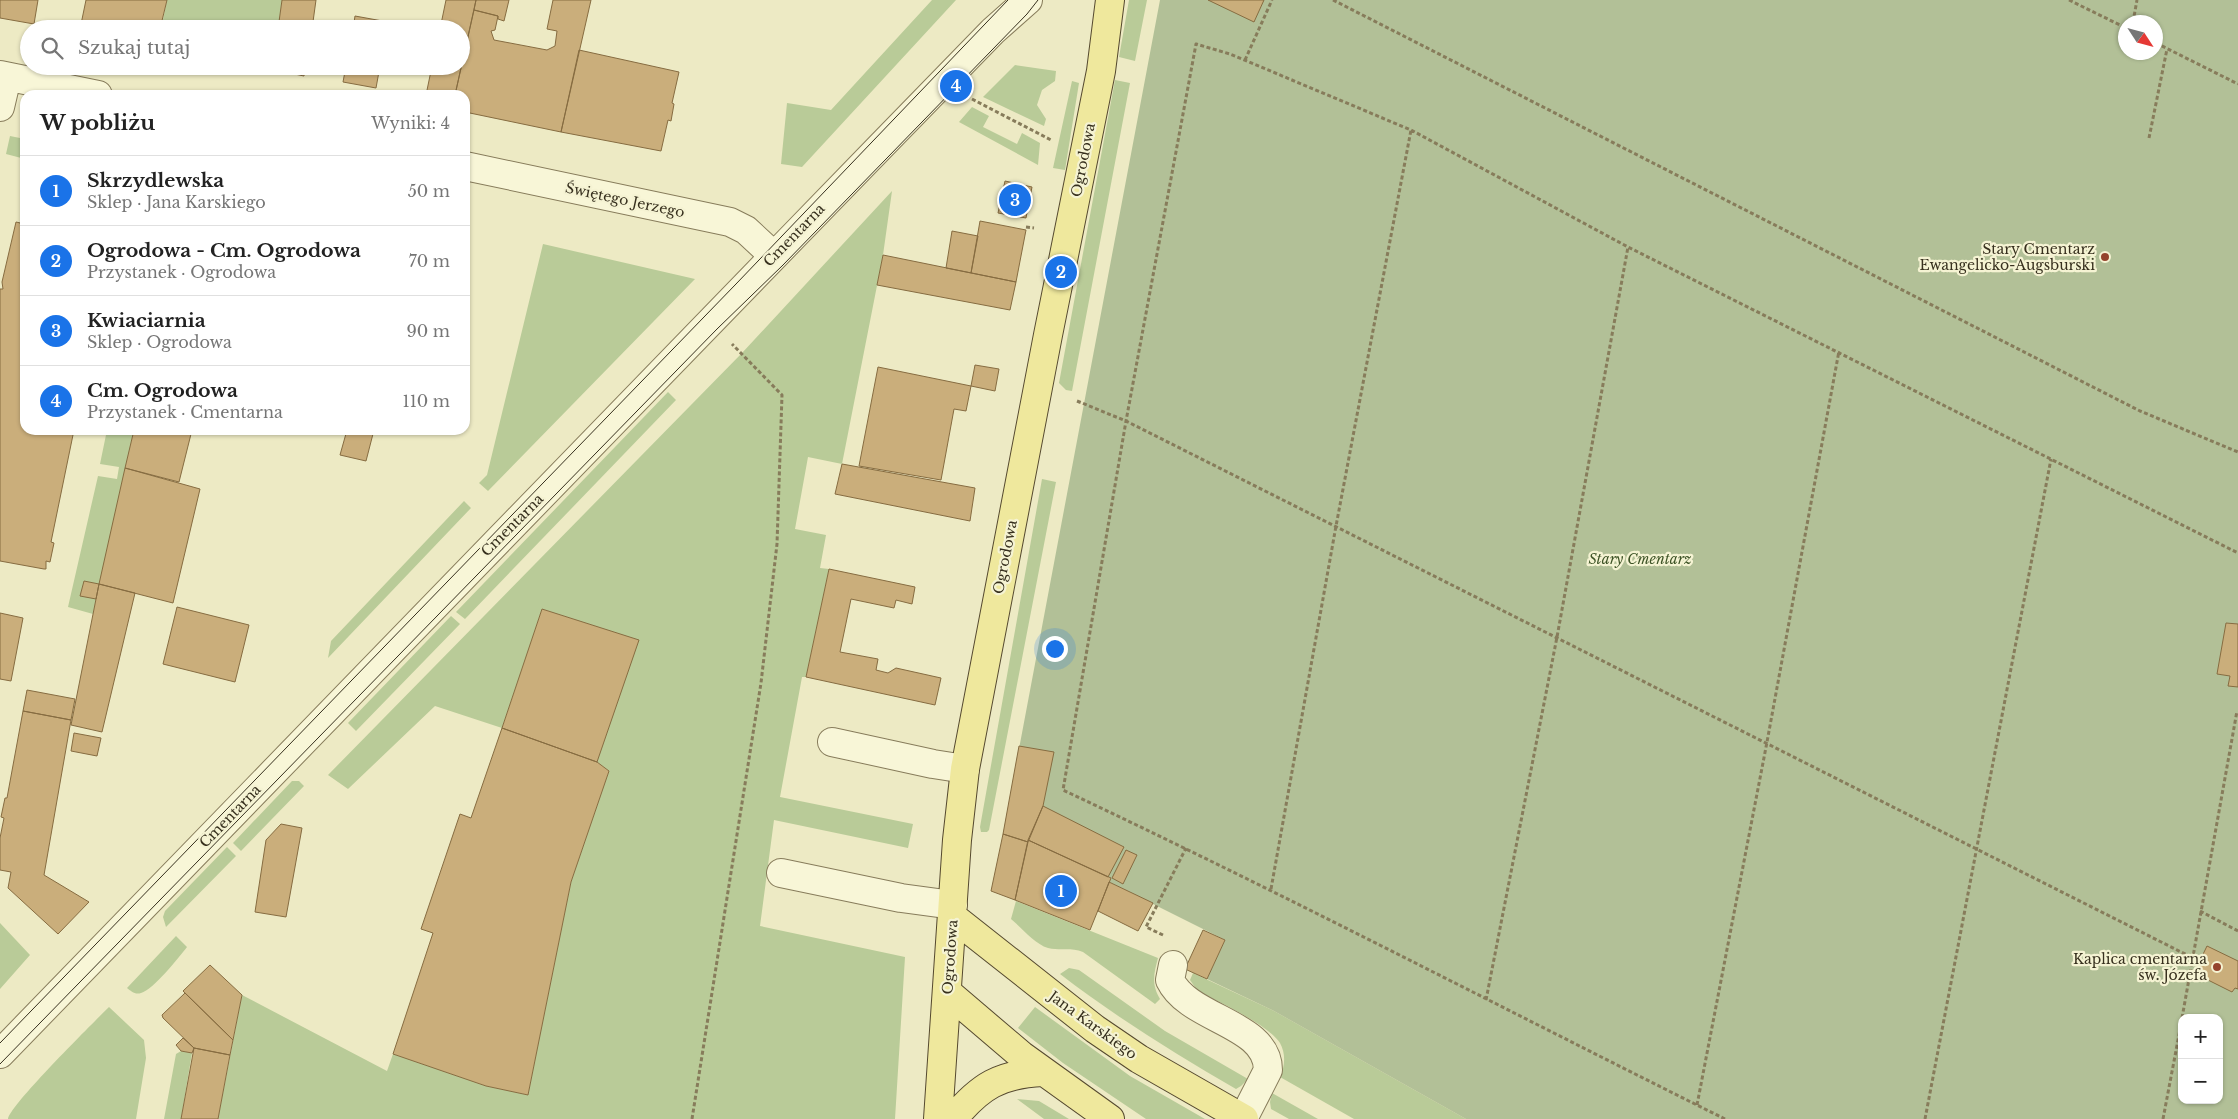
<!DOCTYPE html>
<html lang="pl">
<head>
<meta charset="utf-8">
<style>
	body { margin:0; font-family:"Libre Baskerville",serif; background:#f6f6f6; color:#222 }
	.controls { position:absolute; right:15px; bottom:15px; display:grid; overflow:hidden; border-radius:10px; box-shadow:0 1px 4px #0004 }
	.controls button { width:45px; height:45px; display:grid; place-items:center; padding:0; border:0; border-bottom:1px solid #e0e0e0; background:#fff; color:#222; font:25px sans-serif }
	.compass { position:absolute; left:2118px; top:15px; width:45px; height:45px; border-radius:50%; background:#fff; box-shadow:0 1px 4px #0004; rotate:126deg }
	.you { position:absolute; left:1054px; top:648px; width:18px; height:18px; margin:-12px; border:4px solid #fff; border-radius:50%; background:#1a73e8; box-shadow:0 0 0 8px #1a73e833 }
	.badge { display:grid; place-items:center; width:32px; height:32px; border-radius:50%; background:#1a73e8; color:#fff; font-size:16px; font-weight:700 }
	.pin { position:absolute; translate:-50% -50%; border:2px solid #fff; box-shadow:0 1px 5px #0006 }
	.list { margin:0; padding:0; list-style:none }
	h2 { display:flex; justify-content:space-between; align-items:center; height:65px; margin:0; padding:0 20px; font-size:21px }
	h2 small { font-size:16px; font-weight:400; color:#767676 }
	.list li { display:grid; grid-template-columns:32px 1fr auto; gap:15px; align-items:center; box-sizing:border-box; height:70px; padding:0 20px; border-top:1px solid #e0e0e0 }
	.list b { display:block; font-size:19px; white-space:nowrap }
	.list p { margin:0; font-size:16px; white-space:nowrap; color:#767676 }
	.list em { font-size:16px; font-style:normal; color:#767676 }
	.icon { flex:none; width:28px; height:28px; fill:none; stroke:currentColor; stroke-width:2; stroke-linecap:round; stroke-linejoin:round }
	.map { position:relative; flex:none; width:2238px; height:1119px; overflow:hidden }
	.search { position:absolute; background:#fff; box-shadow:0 1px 4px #0004; left:20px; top:20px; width:450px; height:55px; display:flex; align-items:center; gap:12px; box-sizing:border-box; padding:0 18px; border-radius:28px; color:#767676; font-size:19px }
	.panel { position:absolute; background:#fff; box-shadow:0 1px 4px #0004; left:20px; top:90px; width:450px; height:345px; border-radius:15px }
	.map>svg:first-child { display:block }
	.green { fill:#b9cb98 }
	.cemetery { fill:#b2c097; fill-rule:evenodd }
	.building { fill:#caae7b; stroke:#866c41 }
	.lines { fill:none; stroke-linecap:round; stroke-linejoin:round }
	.minor-casing { stroke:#877c5b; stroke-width:30 }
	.major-casing { stroke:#55492f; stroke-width:30 }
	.path { stroke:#877c5b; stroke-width:3; stroke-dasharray:4 2.5; stroke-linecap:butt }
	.minor { stroke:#f8f6d7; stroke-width:28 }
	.major { stroke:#efe89d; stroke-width:28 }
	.tram { stroke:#37301e; stroke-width:1 }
	.poi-dot { fill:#94432c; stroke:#f5f3d3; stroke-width:2 }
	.labels { text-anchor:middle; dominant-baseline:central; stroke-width:4.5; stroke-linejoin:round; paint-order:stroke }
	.street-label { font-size:14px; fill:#37301e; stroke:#f5f3d3 }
	.poi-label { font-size:14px; fill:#37301e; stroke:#f5f3d3; text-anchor:end }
	.park-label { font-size:14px; font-style:italic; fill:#3d5326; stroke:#f5f3d3 }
</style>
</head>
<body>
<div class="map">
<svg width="2238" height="1119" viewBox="0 0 2238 1119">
	<rect width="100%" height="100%" fill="#edeac4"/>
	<!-- green -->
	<path class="green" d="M167,0h115l-4,29h-117z
		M932,0h24l-154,167 -21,-3 6,-61 44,7z
		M1129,0h18l-12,61 -16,-4z
		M1015,65l41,6 -1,10 -13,9 -5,15 9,14 -2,7 -61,-29z
		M1115,80l15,3 -58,308 -6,-1 -7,-7z
		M1072,81l7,2 -14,87 -12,-2z
		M972,107l17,9 -6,11 34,17 5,-11 18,10 -2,22 -79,-43z
		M10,136l15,3v20l-19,-5z
		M892,191l-9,64 -41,209 -34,-7 -13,72 31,6 -6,33 9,1 -23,108h-4l-22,120 133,27 -5,24 -134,-28 -14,106 145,31 -10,162h-677l24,-124 145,76 6,-17 93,32 42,9 43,-213 38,-111 -12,-9 41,-122 -96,-31 -40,119 -67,-22 -87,83 -20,-14 414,-422z
		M543,244l152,35 -207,212 -9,-8 8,-8z
		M668,392l8,8 -211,219 -9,-7z
		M107,430h27l-41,184 -25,-7 30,-131 19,3 2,-12 -19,-3z
		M1042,479l14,3 -67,348 -2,2h-6l-1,-5z
		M464,501l7,7 -143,150 3,-17z
		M451,616l9,8 -104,107 -8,-8z
		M292,781h7l5,5 -63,65 -8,-8z
		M227,847l9,9 -70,71 -3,-10 2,-6z
		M1016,901l142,57c-4,15 -7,26 2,41l-5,5 -72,-52c-12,-5 -22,-1 -35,-4 -13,-4 -26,-20 -37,-29z
		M0,923l30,32 -30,34z
		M176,936l11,11c-8,10 -34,43 -46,46 -6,2 -10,-2 -14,-5z
		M1069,968l10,2 86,61 83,48 -7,7 -5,3c-61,-35 -120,-72 -176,-115z
		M1193,973l81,38 192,108h-112l-74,-42c5,-11 6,-23 0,-34 -11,-18 -64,-42 -83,-53l-7,-10z
		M109,1007l35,33 2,18 -10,61h-128c2,-14 85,-96 101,-112z
		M1035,1007l95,69 75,43h-59l-83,-56 -45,-35z
		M181,1051l11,2 -11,66h-17l12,-65z
		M1272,1093l46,26h-29l-18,-10 -1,-7z
		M1017,1099l22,2 30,18h-25z"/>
	<!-- cemetery -->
	<path class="cemetery" d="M1160,0h1078v1119h-772l-192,-108 -67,-32 18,-39 -116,-58 -106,-48zM2126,22h30v30h-30zM2182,1018h37v82h-37z"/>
	<!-- building -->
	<path class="building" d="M0,0h38l-4,24 -34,-6z
		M86,0h81l-7,29h-80z
		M282,0h34l-4,29h-34z
		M446,0h30l-21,95h-29l6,-29h29v-37h-21z
		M476,0h33l-5,21 -6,-2v-3l-24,-6z
		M553,0h38l-30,132 -96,-20v-17h-10l19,-85 24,6 -3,14 -4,1 3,9 53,10 8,-4 2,-15 -10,-2z
		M1208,0h56l-10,22z
		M355,16l33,6 -1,7h-34z
		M579,50l100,22 -7,31 2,1 -3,17 -3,-1 -7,31 -100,-19z
		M271,66h34l-1,10 -33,-7z
		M346,66h34l-4,22 -33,-6z
		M1005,181l27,6 -6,31 -28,-5z
		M980,221l46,9 -10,52 -45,-9z
		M16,222l9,2v206h49l-23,112 3,1 -4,19 -4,-1v8h-2l-44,-8v-272h3l-1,-7z
		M952,231l26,5 -7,37 -25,-5z
		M883,255l133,27 -6,28 -133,-25z
		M975,365l24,4 -4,22 -24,-5z
		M878,367l93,19 -5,25 -12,-2 -13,71 -82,-14z
		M134,430h58l-13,52 -54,-14z
		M347,430h27l-8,31 -26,-6z
		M842,464l133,24 -5,33 -135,-27z
		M125,468l75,21 -27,114 -74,-19z
		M829,569l86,18 -3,17 -16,-4 -2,8 -43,-9 -11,53 38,7 -2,11 12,3 8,-5 45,10 -6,27 -129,-28z
		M84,581l15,3 -3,15 -16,-3z
		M99,584l36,9 -33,139 -31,-7z
		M177,607l72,18 -14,57 -72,-18z
		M542,609l97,31 -42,122 -95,-34z
		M0,613l23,5 -12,63 -11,-2z
		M2226,623l12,1v63l-10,-1 2,-10 -13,-2z
		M27,690l48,9 -4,21 -48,-9z
		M23,711l48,9 -27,155 45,27 -31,32 -50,-46 3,-16 -11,-2v-32l4,-20 -3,-1 4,-19h2z
		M502,728l95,34 12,9 -38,111 -43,213 -42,-9 -93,-32 40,-121 -12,-4 39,-115 11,4z
		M74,733l27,5 -4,18 -26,-5z
		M1019,746l35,6 -11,54 -15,36 -25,-8z
		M1043,806l81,41 -16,30 -80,-37z
		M281,824l21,4 -16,89 -31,-5 11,-72z
		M1003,834l25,8 -13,58 -24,-9z
		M1028,840l83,38 -21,52 -75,-30z
		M1126,850l11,5 -14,29 -11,-6z
		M1109,882l44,21 -15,28 -40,-20z
		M1203,930l22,10 -18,39 -22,-10z
		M2207,946l31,15v28l-3,-1 -3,4 -38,-19z
		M210,965l32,30 -9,45 -50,-49z
		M185,993l48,47 -3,15 -36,-7 -31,-30 -1,-3z
		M183,1038l11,10 -2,5 -11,-2 -5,-6z
		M194,1048l36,7 -12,64h-37z"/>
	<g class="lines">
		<!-- minor casing -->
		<g class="minor-casing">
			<path id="minor" d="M0,75l98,20
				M0,107l7,-30
				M465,166l265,56 16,8 28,26
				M832,742l101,22 32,5
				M781,873l120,25 52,7
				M1173,965l-3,15c19,40 98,43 98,90l-25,49
				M0,1054l883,-910 110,-113 35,-31"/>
		</g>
		<!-- major casing -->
		<g class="major-casing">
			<path id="major" d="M953,917l142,112 44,30 105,60
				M947,992l74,63 89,64
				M938,1119l19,-279 8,-71 83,-434 53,-264 9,-71
				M953,1119c27,-33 47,-45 90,-47"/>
		</g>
		<!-- path -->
		<path class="path" d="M1333,0l807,411 98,41
			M2069,0l57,28
			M2133,22l4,-22
			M2156,43l82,41
			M1245,60l27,-60
			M972,99l79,41
			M2149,138l18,-89
			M21,224l4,-16
			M1026,227l8,1
			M1077,401l49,20 1067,537
			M1271,889l65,-363 75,-396
			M2200,911l38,20
			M1163,935l-17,-8 40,-79
			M1486,1000l71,-363 71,-390
			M2182,1018l55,-307
			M1697,1105l70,-363 72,-391
			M692,1119l69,-436 16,-139 5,-149 -50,-51
			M1725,1119c-221,-110 -439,-224 -662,-329l63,-369 70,-377 34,10 181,76 217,117 610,306
			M1925,1119l126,-660
			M2163,1119l19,-100"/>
		<!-- minor -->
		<use href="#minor" class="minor"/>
		<!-- major -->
		<use href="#major" class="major"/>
		<!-- tram -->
		<path class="tram" d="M0,1043l736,-759 272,-284
			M0,1064l717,-735 66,-64 244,-251 11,-14"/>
	</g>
	<!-- markers -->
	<g class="poi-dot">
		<circle cx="2105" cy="257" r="5"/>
		<circle cx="2217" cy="967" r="5"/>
	</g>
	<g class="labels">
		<!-- street labels -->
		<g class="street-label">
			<text transform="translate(1083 160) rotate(-79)">Ogrodowa</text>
			<text transform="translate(625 200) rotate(12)">Świętego Jerzego</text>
			<text transform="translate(794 235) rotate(-46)">Cmentarna</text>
			<text transform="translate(512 525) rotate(-45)">Cmentarna</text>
			<text transform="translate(1005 557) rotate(-79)">Ogrodowa</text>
			<text transform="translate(230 816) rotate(-46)">Cmentarna</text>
			<text transform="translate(950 957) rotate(-86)">Ogrodowa</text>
			<text transform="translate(1093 1025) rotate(36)">Jana Karskiego</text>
		</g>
		<!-- poi labels -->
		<g class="poi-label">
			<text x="2095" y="249">Stary Cmentarz<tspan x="2095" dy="16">Ewangelicko-Augsburski</tspan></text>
			<text x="2207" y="959">Kaplica cmentarna<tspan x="2207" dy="16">św. Józefa</tspan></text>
		</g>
		<!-- park labels -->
		<g class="park-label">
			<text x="1640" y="559">Stary Cmentarz</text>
		</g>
	</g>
</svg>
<div class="controls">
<button>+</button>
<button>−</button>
</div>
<svg class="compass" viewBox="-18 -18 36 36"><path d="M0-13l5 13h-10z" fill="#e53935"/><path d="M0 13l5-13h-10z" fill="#767676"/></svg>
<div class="you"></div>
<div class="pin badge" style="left:1061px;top:891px">1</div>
<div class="pin badge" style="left:1061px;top:272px">2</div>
<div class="pin badge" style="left:1015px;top:200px">3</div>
<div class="pin badge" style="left:956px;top:86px">4</div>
<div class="search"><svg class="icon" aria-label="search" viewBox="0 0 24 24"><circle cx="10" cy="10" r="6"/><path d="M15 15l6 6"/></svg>Szukaj tutaj</div>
<section class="panel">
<h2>W pobliżu<small>Wyniki: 4</small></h2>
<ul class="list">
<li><span class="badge">1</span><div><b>Skrzydlewska</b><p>Sklep · Jana Karskiego</p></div><em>50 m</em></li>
<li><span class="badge">2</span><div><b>Ogrodowa - Cm. Ogrodowa</b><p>Przystanek · Ogrodowa</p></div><em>70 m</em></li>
<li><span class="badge">3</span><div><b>Kwiaciarnia</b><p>Sklep · Ogrodowa</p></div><em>90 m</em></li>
<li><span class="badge">4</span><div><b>Cm. Ogrodowa</b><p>Przystanek · Cmentarna</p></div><em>110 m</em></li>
</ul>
</section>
</div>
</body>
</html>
